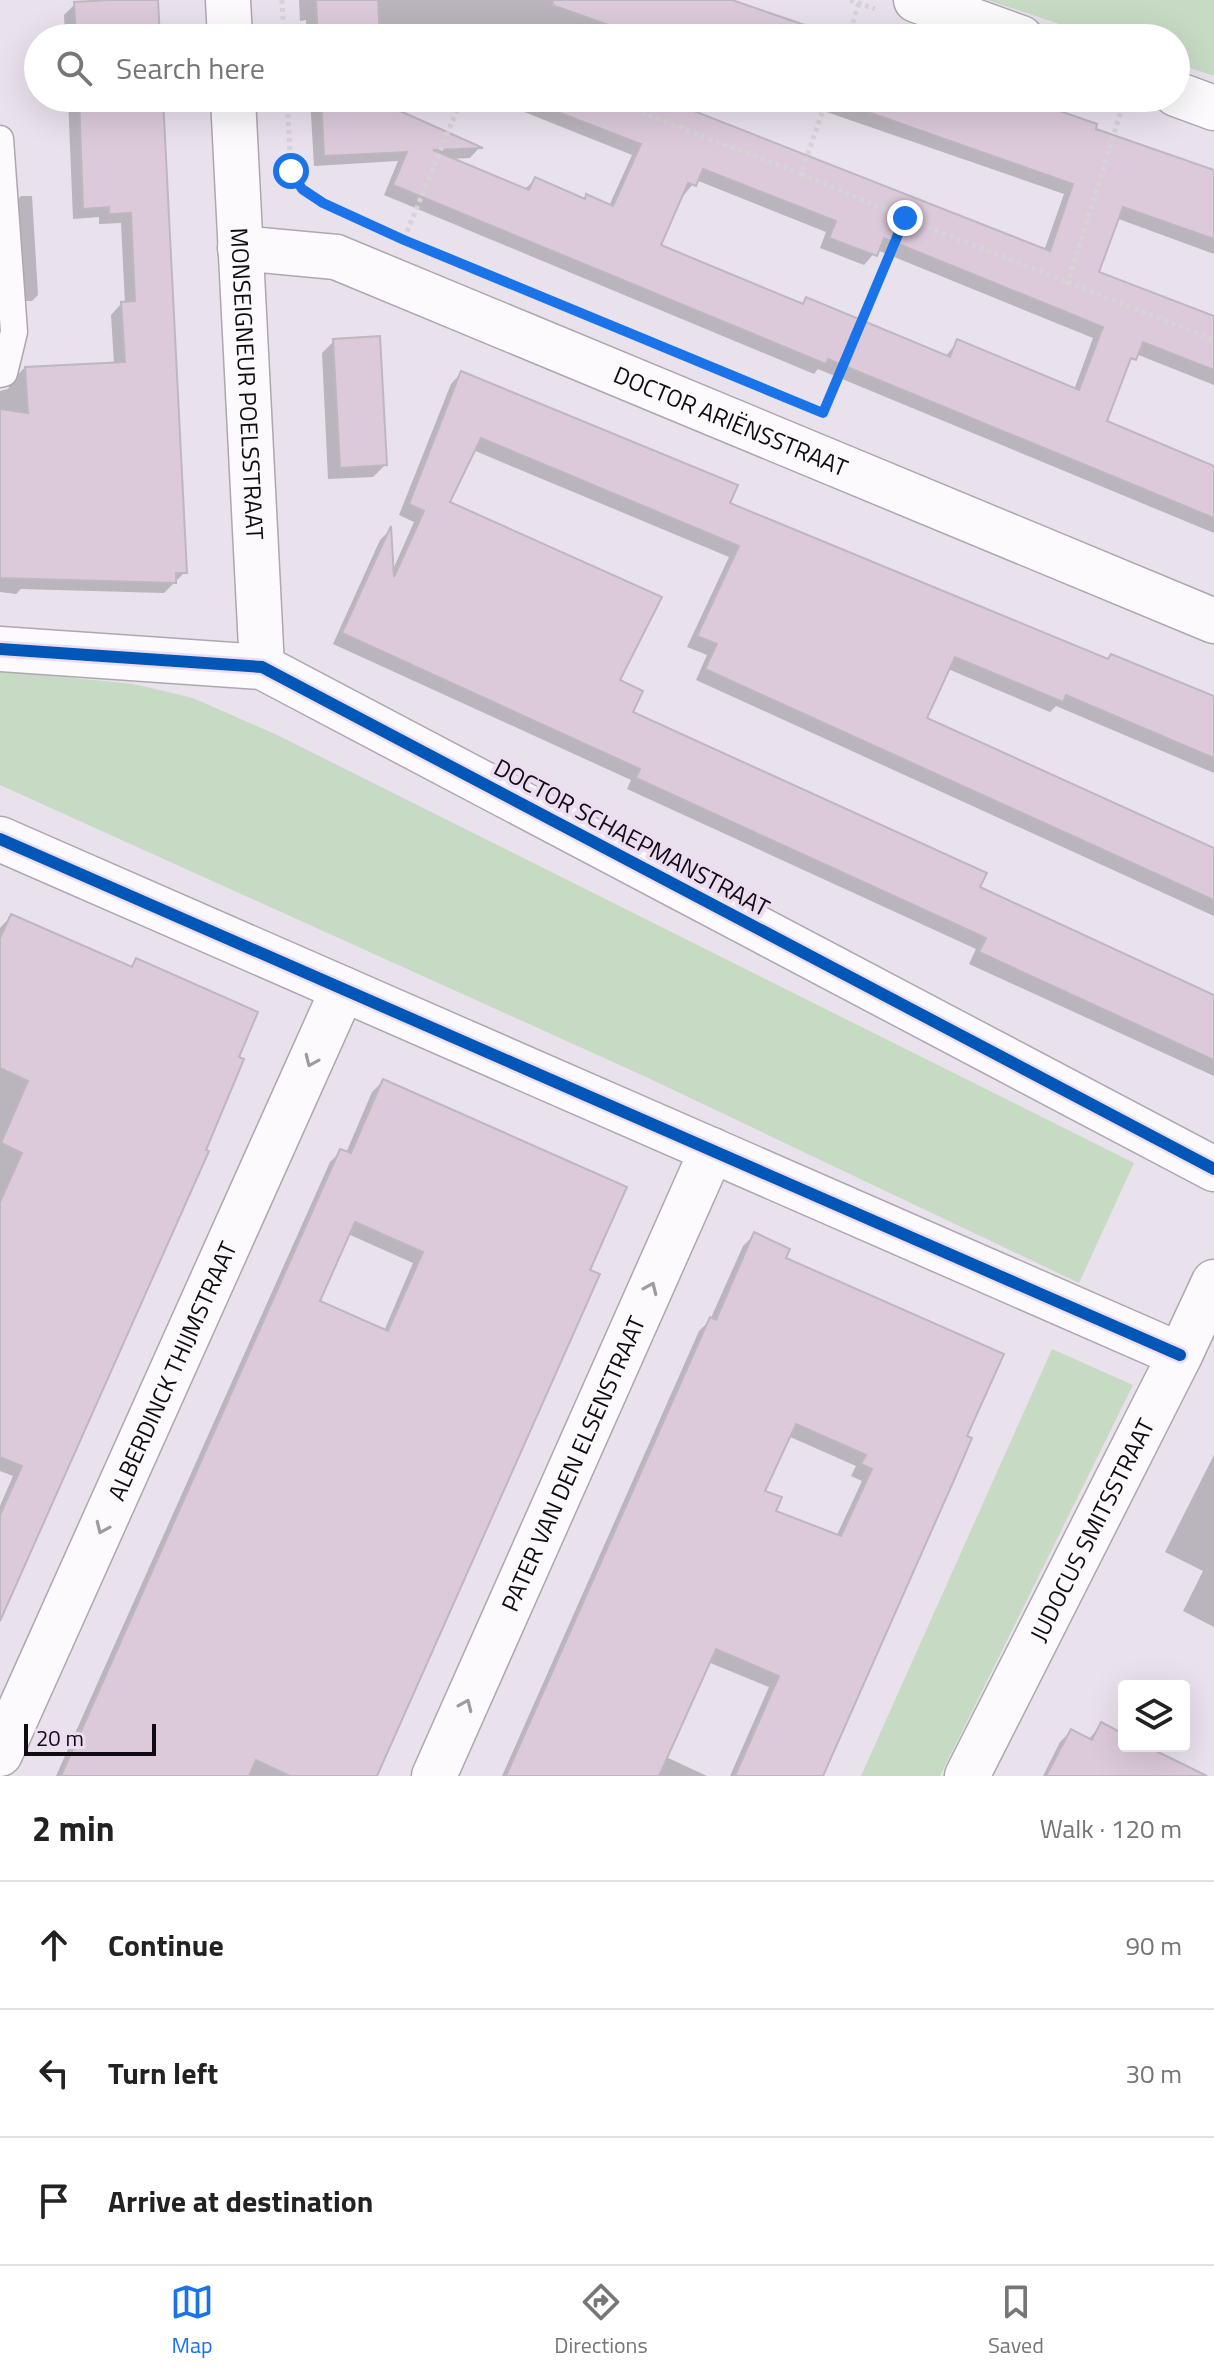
<!DOCTYPE html>
<html lang="en">
<head>
<meta charset="utf-8">
<style>
	body { margin:0; font-family:"Titillium Web",sans-serif; background:#f6f6f6; color:#222 }
	.controls { position:absolute; right:24px; bottom:24px; display:grid; overflow:hidden; border-radius:8px; box-shadow:0 8px 32px #0002 }
	.controls button { width:72px; height:72px; display:grid; place-items:center; padding:0; border:0; border-bottom:2px solid #e0e0e0; background:#fff; color:#222; font:40px sans-serif }
	.scale { position:absolute; left:24px; bottom:20px; width:132px; box-sizing:border-box; padding-left:8px; border:4px solid #110c12; border-top:0; font-size:22px; line-height:28px; white-space:nowrap; color:#110c12; -webkit-text-stroke:6px #ecddf0; paint-order:stroke }
	.stop { position:absolute; width:24px; height:24px; margin:-18px; border:6px solid #1a73e8; border-radius:50%; background:#fff }
	.stop.end { background:#1a73e8; border-color:#fff; box-shadow:0 2px 8px #0008 }
	.list { margin:0; padding:0; list-style:none }
	h2 { display:flex; justify-content:space-between; align-items:center; height:104px; margin:0; padding:0 32px; font-size:34px }
	h2 small { font-size:26px; font-weight:400; color:#767676 }
	.list li { display:grid; grid-template-columns:52px 1fr auto; gap:24px; align-items:center; box-sizing:border-box; height:128px; padding:0 32px; border-top:2px solid #e0e0e0 }
	.list b { display:block; font-size:30px; white-space:nowrap }
	.list em { font-size:26px; font-style:normal; color:#767676 }
	.icon { flex:none; width:44px; height:44px; fill:none; stroke:currentColor; stroke-width:2; stroke-linecap:round; stroke-linejoin:round }
	.map { position:relative; flex:none; width:1214px; height:1776px; overflow:hidden }
	.search { position:absolute; background:#fff; box-shadow:0 8px 32px #0002; left:24px; right:24px; top:24px; height:88px; display:flex; align-items:center; gap:20px; box-sizing:border-box; padding:0 28px; border-radius:44px; color:#767676; font-size:30px }
	.sheet { height:488px; background:#fff }
	nav { display:flex; justify-content:space-around; align-items:center; box-sizing:border-box; height:112px; border-top:2px solid #e0e0e0; background:#fff; font-size:22px; color:#767676 }
	nav a { display:grid; justify-items:center; gap:4px }
	nav .on { color:#1a73e8 }
	.map>svg:first-child { display:block }
	.green { fill:#c7dbc4 }
	.shadow { fill:#0003; fill-rule:evenodd }
	.building { fill:#dccadb; stroke:#beb7bf; stroke-width:2; fill-rule:evenodd }
	.lines { fill:none; stroke-linecap:round; stroke-linejoin:round }
	.service-casing { stroke:#ada7af; stroke-width:29 }
	.minor-casing { stroke:#ada7af; stroke-width:47 }
	.path { stroke:#d6d4d7; stroke-width:5; stroke-dasharray:4 4; stroke-linecap:butt }
	.service { stroke:#fcfafc; stroke-width:26 }
	.minor { stroke:#fcfafc; stroke-width:44 }
	.cycleway-casing { stroke:#ecddf0; stroke-width:17 }
	.cycleway { stroke:#0057b8; stroke-width:12 }
	.oneway { stroke:#9e9b9e }
	.route { stroke:#1a73e8; stroke-width:10 }
	.labels { text-anchor:middle; dominant-baseline:central; stroke-width:8; stroke-linejoin:round; paint-order:stroke }
	.street-label { font-size:24px; fill:#110c12; stroke:#ecddf0 }
</style>
</head>
<body>
<div class="map">
<svg width="1214" height="1776" viewBox="0 0 1214 1776">
	<rect width="100%" height="100%" fill="#e9e1ec"/>
	<!-- green -->
	<path class="green" d="M987,0h227v76l-38,-13v-25h-74z
		M0,671l134,13 59,14 82,36 859,429 -55,120 -435,-207 -644,-291z
		M1052,1349l81,36 -193,391h-79z"/>
	<!-- shadow -->
	<path class="shadow" d="M109,0h47l2,38h-93l-1,-23 11,-11 34,-2z
		M299,0h424l107,38h-523l-1,-18 -6,1z
		M68,98h93l24,474 -21,21 -143,-4 -5,5 -16,-2v-201l8,-2 4,-8 11,-12 91,-5 -3,-49 10,-11h4l-4,-81 -22,1v-7l-26,2z
		M310,98h56l113,50 -9,10 -22,1 76,31 11,-11 48,21 4,-4 22,10 23,-51 -143,-57h193l-4,9 366,144 20,-57 -278,-96h232l75,32 121,43v81l-98,-36 -20,55 118,47v65l-78,-31 -10,13 -22,55 110,47v64l-396,-164 -4,5 -430,-179 14,-34 -84,5zM696,180l130,52 -6,16 44,17 13,-15 216,88 -19,52 -116,-49 -13,16 -138,-57 -6,5 -143,-59 23,-51h3z
		M21,196h11l6,99 -6,6h-10l-7,-99z
		M334,341l51,124 -12,12 -45,2 -6,-126z
		M461,373l267,131 378,157 108,38v74l-158,-67 -6,6 -102,-43 -24,50 290,133v64l-518,-236 11,-25 -20,-8 42,-90 -256,-107 -25,53 169,178 13,32 347,175 237,109v79l-245,-112 7,-15 -349,-160 4,-9 -298,-136 47,-104 9,-9 3,41 22,-50 -15,-7 52,-131z
		M11,916l118,52 7,-8 -136,657v-111l13,-30 -13,-5v-543z
		M383,1081l204,190 -212,505h-319l274,-614 11,-11 5,2 26,-61zM348,1234l65,29 -29,68 -67,-29z
		M754,1235l30,24 217,96 -180,421h-91l39,-89 -61,-25 -42,95 41,19h-205l197,-445 11,-11 33,-74zM788,1436l68,30 -5,10 11,5 -26,56 -63,-25 -10,-20z
		M1214,1455v172l-31,-16 20,-40 -38,-19z
		M1101,1725l23,11v10h19l59,30h-159l17,-34 11,-11 17,9z"/>
	<!-- building -->
	<path class="building" d="M109,0h49l2,38h-84l-2,-36z
		M316,0h62l2,38h-62z
		M553,0h179l93,32 -1,6h-179l-93,-33z
		M79,98h84l24,475h-11v10l-176,-5v-169l28,4 -3,-46 100,-5 -4,-60 14,-1 -4,-88 -22,1v-7l-26,2z
		M321,98h50l112,50 -50,2 96,40 6,-13 50,22 1,-5 27,12 28,-62 -112,-43v-3h132l389,153 23,-67 -228,-80 1,-6h177l74,26 -1,5 118,41v69l-91,-32 -24,65 115,44v54l-71,-28 -7,18 -5,-2 -24,63 107,45v52l-386,-159 -2,5 -433,-179 14,-33 -83,4zM703,169l133,52 -7,17 48,18 7,-18 219,89 -24,63 -122,-51 -7,18 -144,-60 -3,7 -142,-59 27,-62 8,3z
		M380,336l7,129 -47,3 -7,-129z
		M461,371l277,114 -8,18 378,156 3,-5 103,42v62l-148,-63 -3,7 -108,-45 -28,61 287,130v52l-509,-231 12,-25 -20,-8 42,-90 -258,-108 -31,64 212,95 -42,83 23,11 -10,21 354,161 -7,14 234,108v65l-235,-108 7,-14 -350,-160 4,-9 -298,-136 49,-107 3,51 30,-66 -15,-7z
		M11,914l121,53 4,-9 122,54 -19,45 5,2 -38,91 3,1 -209,470v-106l22,-49 -22,-9v-255l22,-49 -21,-10 27,-62 -28,-13v-130z
		M383,1079l244,108 -37,83 10,4 -223,502h-87l-34,-16 -7,16h-188l279,-627 11,4zM355,1222l68,30 -35,79 -68,-30z
		M754,1232l36,17 -4,9 218,96 -37,82 5,2 -18,42 -131,296h-88l44,-100 -63,-27 -57,127h-153l204,-459 6,3zM796,1424l70,31 -5,9 11,5 -31,67 -65,-25 6,-14 -17,-6z
		M1101,1722l23,12v12h22l61,30h-161l25,-47 21,11z"/>
	<g class="lines">
		<!-- service casing -->
		<g class="service-casing">
			<path id="service" d="M0,139l14,193 -10,41 -4,1"/>
		</g>
		<!-- minor casing -->
		<g class="minor-casing">
			<g id="minor">
				<path d="M228,0l2,38"/>
				<path d="M916,0l105,38"/>
				<path d="M1176,94l38,14"/>
				<path id="s1" d="M233,98l29,569"/>
				<path id="s2" d="M240,248l96,9 878,364"/>
				<path d="M0,649l262,18 952,502"/>
				<path d="M0,839l1180,516"/>
				<path id="s3" d="M0,1754l343,-765"/>
				<path id="s4" d="M434,1776l278,-626"/>
				<path id="s5" d="M967,1776l213,-421 34,-73"/>
			</g>
		</g>
		<!-- path -->
		<path class="path" d="M282,0l2,38
			M850,0l25,9
			M848,38l11,-35
			M287,98l4,73 11,18 37,21
			M604,98l197,76 26,-76
			M1125,98l-57,184 146,58
			M801,174l104,44 -82,194
			M905,218l163,64
			M404,239l58,-141"/>
		<!-- service -->
		<use href="#service" class="service"/>
		<!-- minor -->
		<use href="#minor" class="minor"/>
		<!-- cycleway casing -->
		<g class="cycleway-casing">
			<path id="cycleway" d="M0,649l262,18 952,502
				M0,839l1180,516"/>
		</g>
		<!-- cycleway -->
		<use href="#cycleway" class="cycleway"/>
	</g>
	<!-- one-way arrows -->
	<defs><path id="oneway-chevron" d="M-2-3.5L2.5 0L-2 3.5" fill="none" stroke-width="1.6" stroke-linecap="round" stroke-linejoin="round" transform="scale(2)"/></defs>
	<g class="oneway">
		<use href="#oneway-chevron" transform="translate(311 1061) rotate(114)"/>
		<use href="#oneway-chevron" transform="translate(651 1288) rotate(-66)"/>
		<use href="#oneway-chevron" transform="translate(102 1528) rotate(114)"/>
		<use href="#oneway-chevron" transform="translate(466 1705) rotate(-66)"/>
	</g>
	<g class="lines">
		<!-- route -->
		<path class="route" d="M291,171l11,18 21,14 81,37 419,173 82,-195"/>
	</g>
	<g class="labels">
		<!-- street labels -->
		<g class="street-label">
			<text stroke="none"><textPath href="#s1" startOffset="286">MONSEIGNEUR POELSSTRAAT</textPath></text>
			<text stroke="none"><textPath href="#s2" startOffset="524">DOCTOR ARIËNSSTRAAT</textPath></text>
			<text transform="translate(632 837) rotate(28)">DOCTOR SCHAEPMANSTRAAT</text>
			<text stroke="none"><textPath href="#s3" startOffset="420">ALBERDINCK THIJMSTRAAT</textPath></text>
			<text stroke="none"><textPath href="#s4" startOffset="342">PATER VAN DEN ELSENSTRAAT</textPath></text>
			<text stroke="none"><textPath href="#s5" startOffset="276">JUDOCUS SMITSSTRAAT</textPath></text>
		</g>
	</g>
</svg>
<div class="controls">
<button><svg class="icon" aria-label="layers" viewBox="0 0 24 24"><path d="M12 4l9 5-9 5-9-5zM3 14l9 5 9-5"/></svg></button>
</div>
<div class="scale">20 m</div>
<div class="stop" style="left:291px;top:171px"></div>
<div class="stop end" style="left:905px;top:218px"></div>
<div class="search"><svg class="icon" aria-label="search" viewBox="0 0 24 24"><circle cx="10" cy="10" r="6"/><path d="M15 15l6 6"/></svg>Search here</div>
</div>
<section class="sheet">
<h2>2 min<small>Walk · 120 m</small></h2>
<ul class="list">
<li><svg class="icon" aria-label="ahead" viewBox="0 0 24 24"><path d="M12 20V5M6 11l6-6 6 6"/></svg><div><b>Continue</b></div><em>90 m</em></li>
<li><svg class="icon" aria-label="left" viewBox="0 0 24 24"><path d="M17 20v-9H6M10 6l-5 5 5 5"/></svg><div><b>Turn left</b></div><em>30 m</em></li>
<li><svg class="icon" aria-label="arrive" viewBox="0 0 24 24"><path d="M6 21V4h12l-3 4 3 4H6"/></svg><div><b>Arrive at destination</b></div></li>
</ul>
</section>
<nav>
<a class="on"><svg class="icon" aria-label="map" viewBox="0 0 24 24"><path d="M3 6l6-2 6 2 6-2v14l-6 2-6-2-6 2zM9 4v14M15 6v14"/></svg>Map</a>
<a><svg class="icon" aria-label="directions" viewBox="0 0 24 24"><path d="M12 3l9 9-9 9-9-9zM9 14v-3h6M13 9l2 2-2 2"/></svg>Directions</a>
<a><svg class="icon" aria-label="saved" viewBox="0 0 24 24"><path d="M7 4h10v16l-5-4-5 4z"/></svg>Saved</a>
</nav>
</body>
</html>
